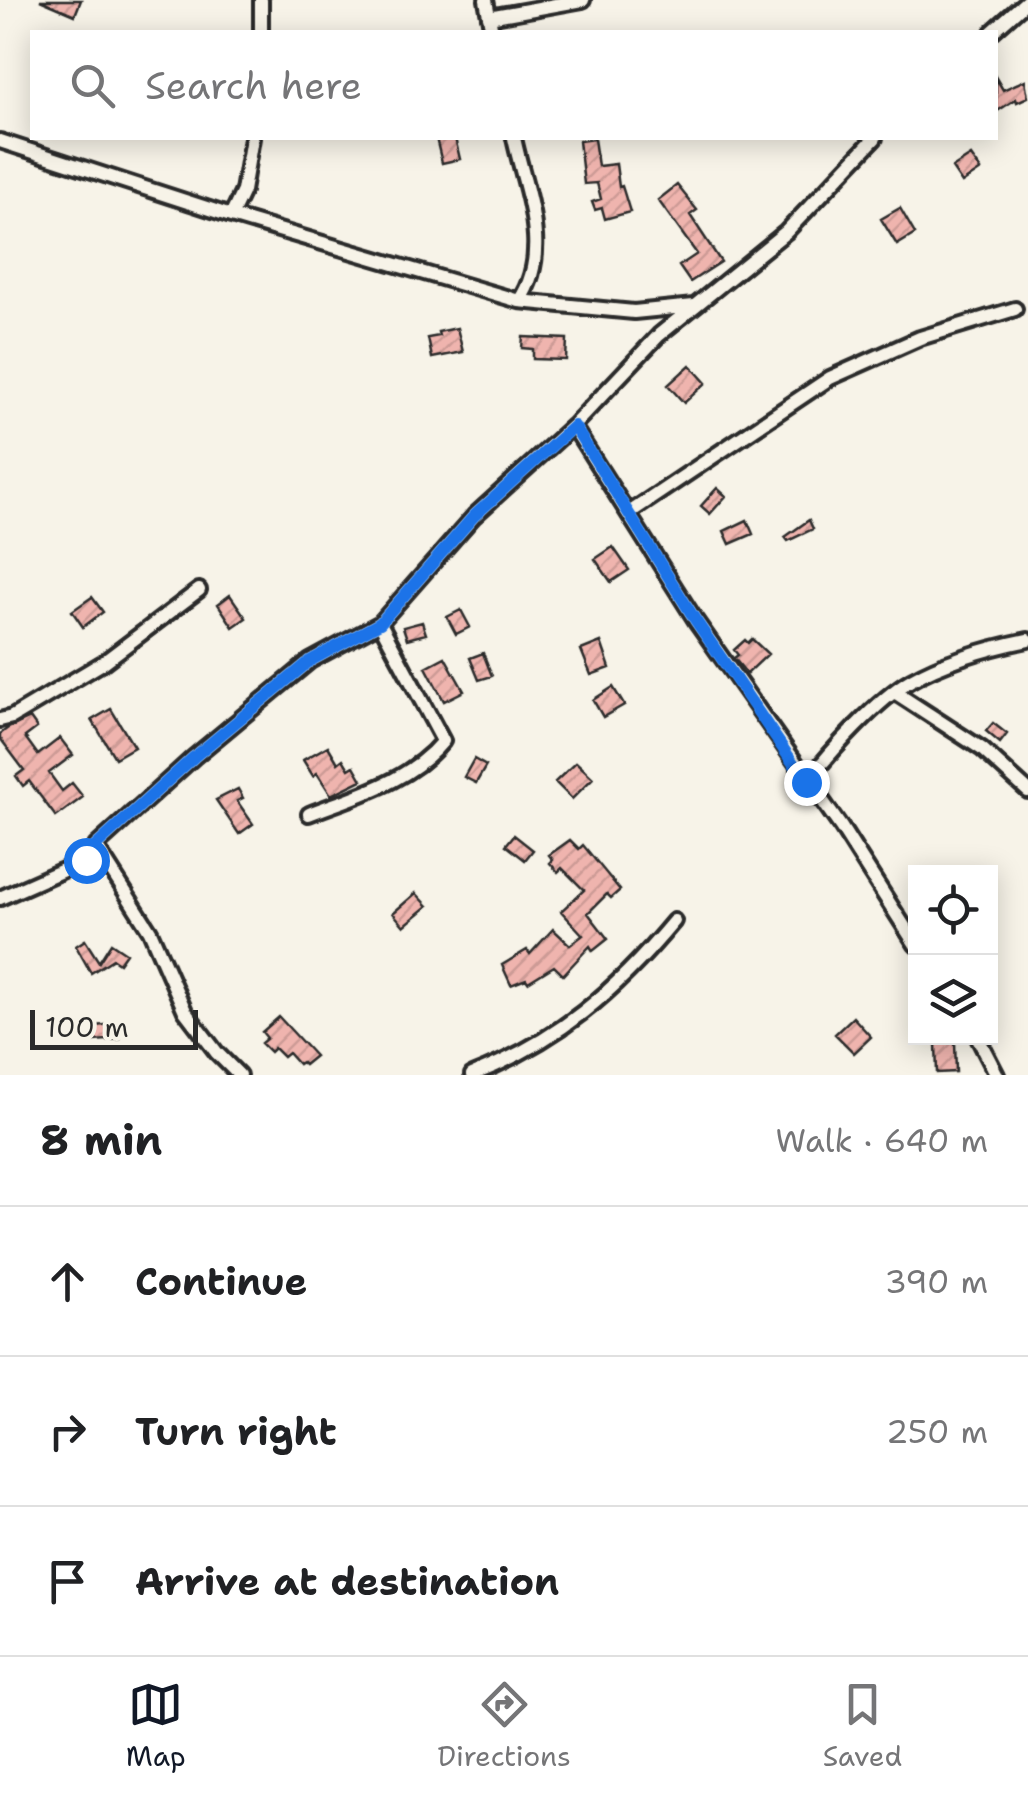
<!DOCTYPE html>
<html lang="en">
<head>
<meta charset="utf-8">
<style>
	body { margin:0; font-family:"Shantell Sans",sans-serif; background:#f6f6f6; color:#202124 }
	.controls { position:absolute; right:30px; bottom:30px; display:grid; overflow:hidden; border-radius:0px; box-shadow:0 5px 25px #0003 }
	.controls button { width:90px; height:90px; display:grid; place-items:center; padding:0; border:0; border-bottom:2px solid #e0e0e0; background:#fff; color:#202124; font:50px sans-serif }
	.scale { position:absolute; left:30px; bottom:25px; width:168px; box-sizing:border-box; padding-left:10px; border:5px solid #2b2b2b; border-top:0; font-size:28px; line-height:35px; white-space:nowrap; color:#2b2b2b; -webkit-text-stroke:8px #f7f3e8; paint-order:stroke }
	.stop { position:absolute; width:30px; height:30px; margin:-22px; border:8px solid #1a73e8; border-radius:50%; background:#fff }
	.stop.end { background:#1a73e8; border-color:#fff; box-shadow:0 2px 10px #0008 }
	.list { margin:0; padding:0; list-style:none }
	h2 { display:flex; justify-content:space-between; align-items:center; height:130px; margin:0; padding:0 40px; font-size:42px }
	h2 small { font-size:32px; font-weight:400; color:#757577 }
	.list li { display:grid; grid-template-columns:65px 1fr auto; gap:30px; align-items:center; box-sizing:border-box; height:150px; padding:0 40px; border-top:2px solid #e0e0e0 }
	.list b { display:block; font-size:38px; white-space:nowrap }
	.list em { font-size:32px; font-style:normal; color:#757577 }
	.icon { flex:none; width:55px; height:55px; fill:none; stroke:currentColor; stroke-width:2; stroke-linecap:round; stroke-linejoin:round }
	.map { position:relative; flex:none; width:1028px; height:1075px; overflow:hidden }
	.search { position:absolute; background:#fff; box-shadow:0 5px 25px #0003; left:30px; right:30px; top:30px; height:110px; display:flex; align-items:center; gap:25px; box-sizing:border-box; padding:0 35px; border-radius:0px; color:#757577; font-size:38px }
	.sheet { height:580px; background:#fff }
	nav { display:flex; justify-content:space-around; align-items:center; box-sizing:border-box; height:140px; border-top:2px solid #e0e0e0; background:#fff; font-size:28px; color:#757577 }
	nav a { display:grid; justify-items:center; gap:5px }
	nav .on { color:#111827 }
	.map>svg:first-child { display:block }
	.building { fill:url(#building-hatch); stroke:#2b2b2b; stroke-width:2.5 }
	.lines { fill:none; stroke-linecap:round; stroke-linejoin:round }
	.street-casing { stroke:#2b2b2b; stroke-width:20 }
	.street { stroke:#f7f3e8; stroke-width:12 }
	.route { stroke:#1a73e8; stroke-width:12 }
</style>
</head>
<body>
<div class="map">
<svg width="1028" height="1075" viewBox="0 0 1028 1075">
	<defs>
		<pattern id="building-hatch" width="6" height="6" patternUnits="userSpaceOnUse" patternTransform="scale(2.5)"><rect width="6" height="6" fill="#efb4ae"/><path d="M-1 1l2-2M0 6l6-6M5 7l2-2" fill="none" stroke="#cd9b96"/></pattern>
	</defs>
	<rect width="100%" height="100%" fill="#f7f3e8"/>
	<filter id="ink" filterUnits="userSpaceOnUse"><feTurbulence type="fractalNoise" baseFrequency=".01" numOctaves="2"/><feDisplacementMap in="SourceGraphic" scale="20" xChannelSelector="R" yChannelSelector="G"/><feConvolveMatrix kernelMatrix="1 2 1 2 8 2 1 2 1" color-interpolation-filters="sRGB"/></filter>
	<g filter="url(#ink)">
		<!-- building -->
		<path class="building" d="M40,0h41l-6,15z
			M996,78l7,12 22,-10 3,17 -11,5 -1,-3 -20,13z
			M436,138h19l5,21 -18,4z
			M594,139l4,27 18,-2 3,23 3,-1 8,26 -25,7 -3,-11 -7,2 -3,-8 9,-3 -4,-16 -13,1 -5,-43z
			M971,156l10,14 -19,13 -10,-15z
			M677,185l20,25 -7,5 31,47 -31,20 -11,-16 18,-12 -39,-54z
			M900,208l15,26 -18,11 -16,-26z
			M457,328l6,24 -31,6 -4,-20 11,-2 -1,-4z
			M523,337l44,2 -1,21 -33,-1v-10l-11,-1z
			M690,365l16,18 -22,20 -16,-18z
			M717,488l9,8 -16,18 -9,-8z
			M747,520l6,14 -23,10 -6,-13z
			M809,520l4,9 -25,12 -3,-4z
			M613,547l16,23 -18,12 -16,-23z
			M230,595l16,23 -13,9 -15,-23z
			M92,597l11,15 -20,15 -11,-16z
			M461,610l9,17 -14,7 -9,-17z
			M422,622l4,12 -19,5 -4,-12z
			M752,639l16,15 -21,20 -13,-16 4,-3 -4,-5 11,-10 3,3z
			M601,642l9,26 -19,7 -10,-25z
			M483,653l9,23 -13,4 -9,-22z
			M445,657l19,34 -20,10 -18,-34z
			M613,687l11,18 -21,12 -10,-17z
			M111,709l23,38 -19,11 -23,-38z
			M30,718l7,10 -12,9 13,18 22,-17 13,17 -24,18 13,18 10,-8 11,14 -27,20 -27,-36 -6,5 -7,-10 8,-6 -24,-32v-4l8,-6z
			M993,723l14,11 -7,9 -14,-12z
			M328,746l10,17 5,-4 6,10 5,-3 8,14 -31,15 -14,-22 -4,3 -10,-16z
			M474,759l12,7 -10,17 -12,-6z
			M576,762l17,16 -21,21 -17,-17z
			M238,789l5,9 -6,3 16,23 -14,10 -23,-34z
			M514,835l19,15 -8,10 -19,-15z
			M570,840l9,9 4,-4 37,45 -9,8 -4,-4 -19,19 20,26 -15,12 -3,-5 -27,29 -9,-9 -26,16 -2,-3 -15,6 -9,-20 25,-15 3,4 23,-25 17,16 13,-10 -22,-24 23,-21 -22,-22 -4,4 -8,-9 3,-3 -4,-5z
			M416,893l12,13 -24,20 -11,-13z
			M85,940l14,22 12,-19 15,10 -7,10 -6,-4 -22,14 -15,-27z
			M279,1017l36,39 -11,9 -3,-3 -3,2 -10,-11 -5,4 -9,-9 -4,4 -9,-9 6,-5 -5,-6z
			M853,1017l18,20 -17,16 -19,-19z
			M119,1024l1,15 -25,2 -2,-15z
			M955,1042l1,30 -19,1 -1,-30z"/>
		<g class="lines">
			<!-- street casing -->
			<g class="street-casing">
				<path id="street" d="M261,0v32
					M486,0l6,32
					M489,17l94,-17
					M992,32l36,-32
					M514,138c11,53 39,113 5,163
					M0,141l231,75 288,85 115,11 60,-6
					M231,216l12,-25 9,-53
					M573,426l123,195 145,206 75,118
					M629,513l201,-135 90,-40 95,-29
					M896,693l86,56 46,42
					M0,720l12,-3 92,-55 95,-72
					M807,782c23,-30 71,-83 104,-102 35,-20 78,-32 117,-40
					M309,814c49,-19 100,-32 134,-73l-63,-118
					M96,846l54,85 35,80 32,42 22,22
					M0,898l86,-38 10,-14 98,-89 116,-96 70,-38 94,-107 99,-90 86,-91 127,-103 89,-94
					M978,1038l19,37
					M472,1075c86,-34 143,-83 202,-154"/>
			</g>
			<!-- street -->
			<use href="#street" class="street"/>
		</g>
	</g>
	<g class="lines" filter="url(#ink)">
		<!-- route -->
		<path class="route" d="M86,860l10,-14 98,-89 116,-96 70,-38 94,-107 100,-90 122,195 110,161"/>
	</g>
</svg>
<div class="controls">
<button><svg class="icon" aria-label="locate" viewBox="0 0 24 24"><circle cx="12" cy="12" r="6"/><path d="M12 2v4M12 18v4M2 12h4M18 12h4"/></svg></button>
<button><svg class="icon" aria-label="layers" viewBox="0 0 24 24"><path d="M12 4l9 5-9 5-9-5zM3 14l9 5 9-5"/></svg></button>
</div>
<div class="scale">100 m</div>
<div class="stop" style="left:86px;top:860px"></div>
<div class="stop end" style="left:806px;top:782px"></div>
<div class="search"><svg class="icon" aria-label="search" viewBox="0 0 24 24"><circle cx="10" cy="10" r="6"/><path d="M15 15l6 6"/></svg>Search here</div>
</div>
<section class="sheet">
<h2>8 min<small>Walk · 640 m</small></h2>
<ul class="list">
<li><svg class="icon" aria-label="ahead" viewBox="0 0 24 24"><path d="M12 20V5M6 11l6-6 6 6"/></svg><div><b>Continue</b></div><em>390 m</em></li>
<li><svg class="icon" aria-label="right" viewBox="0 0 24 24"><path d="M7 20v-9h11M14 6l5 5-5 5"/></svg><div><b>Turn right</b></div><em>250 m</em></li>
<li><svg class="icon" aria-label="arrive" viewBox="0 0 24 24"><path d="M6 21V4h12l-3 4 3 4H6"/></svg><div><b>Arrive at destination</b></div></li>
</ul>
</section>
<nav>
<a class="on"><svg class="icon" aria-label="map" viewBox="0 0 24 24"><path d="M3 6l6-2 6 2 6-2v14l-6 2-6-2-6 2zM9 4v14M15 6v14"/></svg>Map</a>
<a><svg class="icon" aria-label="directions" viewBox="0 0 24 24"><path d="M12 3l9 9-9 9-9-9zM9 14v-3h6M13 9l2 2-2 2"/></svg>Directions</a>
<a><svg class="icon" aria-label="saved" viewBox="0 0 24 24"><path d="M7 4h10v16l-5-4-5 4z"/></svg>Saved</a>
</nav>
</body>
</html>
